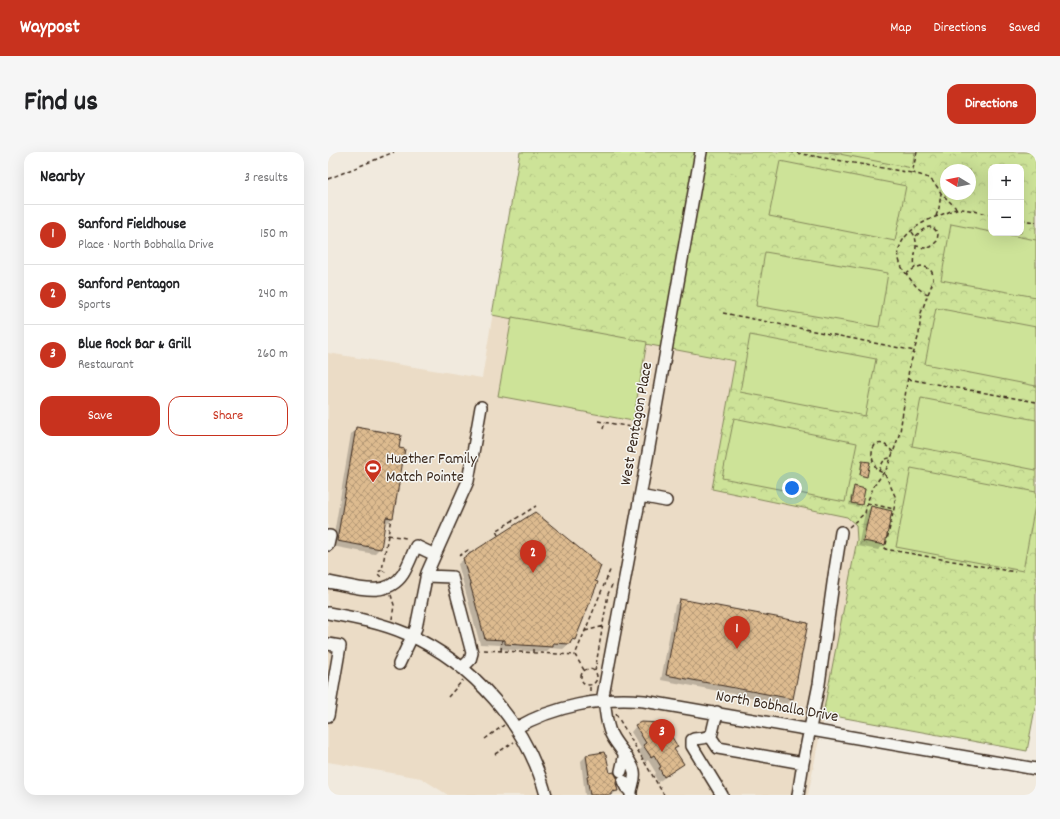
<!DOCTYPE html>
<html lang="en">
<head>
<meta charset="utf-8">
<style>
	body { margin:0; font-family:Dekko,sans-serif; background:#f6f6f6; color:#202124 }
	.controls { position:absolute; right:12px; top:12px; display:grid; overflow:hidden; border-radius:8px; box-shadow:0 4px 16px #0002 }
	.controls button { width:36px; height:36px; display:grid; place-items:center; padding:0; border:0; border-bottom:1px solid #e0e0e0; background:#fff; color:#202124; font:20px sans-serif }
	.compass { position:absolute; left:612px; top:12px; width:36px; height:36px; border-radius:50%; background:#fff; box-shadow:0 4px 16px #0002; rotate:280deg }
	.you { position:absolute; left:464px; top:336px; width:14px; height:14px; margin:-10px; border:3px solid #fff; border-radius:50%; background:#1a73e8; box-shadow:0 0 0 6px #1a73e833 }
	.badge { display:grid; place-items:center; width:26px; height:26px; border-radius:50%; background:#c8321e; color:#fff; font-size:13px; font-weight:700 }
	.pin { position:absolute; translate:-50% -33px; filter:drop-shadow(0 1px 2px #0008) }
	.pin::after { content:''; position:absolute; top:21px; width:14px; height:12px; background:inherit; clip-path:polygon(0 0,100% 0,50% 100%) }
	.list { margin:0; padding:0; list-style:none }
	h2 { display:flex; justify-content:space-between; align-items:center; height:52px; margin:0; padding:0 16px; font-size:17px }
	h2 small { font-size:13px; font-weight:400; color:#757577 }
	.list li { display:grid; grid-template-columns:26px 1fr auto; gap:12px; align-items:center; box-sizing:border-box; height:60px; padding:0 16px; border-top:1px solid #e0e0e0 }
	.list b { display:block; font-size:15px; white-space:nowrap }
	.list p { margin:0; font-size:13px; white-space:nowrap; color:#757577 }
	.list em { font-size:13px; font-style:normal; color:#757577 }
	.actions { display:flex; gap:8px; padding:12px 16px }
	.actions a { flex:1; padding:9px 0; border:1px solid #c8321e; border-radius:12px; text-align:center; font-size:14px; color:#c8321e }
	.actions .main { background:#c8321e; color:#fff }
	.map { position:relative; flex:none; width:708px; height:643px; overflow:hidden; border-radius:12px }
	header { display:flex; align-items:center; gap:24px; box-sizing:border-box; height:56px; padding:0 20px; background:#c8321e; color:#fff }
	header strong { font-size:19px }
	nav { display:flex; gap:22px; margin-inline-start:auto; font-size:14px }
	.intro { display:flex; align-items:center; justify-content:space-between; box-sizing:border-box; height:96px; padding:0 24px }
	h1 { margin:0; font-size:28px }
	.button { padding:10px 18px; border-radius:12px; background:#c8321e; color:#fff; font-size:14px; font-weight:700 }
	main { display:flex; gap:24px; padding:0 24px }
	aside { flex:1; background:#fff; border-radius:12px; box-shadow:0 4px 16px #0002 }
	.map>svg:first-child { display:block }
	.built { fill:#ebdcc6; fill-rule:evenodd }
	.park { fill:url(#park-crowns); stroke:#84865b; fill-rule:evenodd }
	.garden { fill:#cde398; stroke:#84865b }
	.shadow { fill:#0003 }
	.building { fill:url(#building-cross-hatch); stroke:#3b2a1e }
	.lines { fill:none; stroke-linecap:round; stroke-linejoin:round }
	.minor-casing { stroke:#3b2a1e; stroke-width:14 }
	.path { stroke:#3b2a1e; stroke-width:1.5; stroke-dasharray:4 3; stroke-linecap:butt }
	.minor { stroke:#f6f6f2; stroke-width:11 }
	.labels { text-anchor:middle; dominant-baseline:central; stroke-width:3; stroke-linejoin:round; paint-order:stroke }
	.street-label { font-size:16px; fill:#3b2a1e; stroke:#f6f6f2 }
	.poi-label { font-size:16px; fill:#3b2a1e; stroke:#f6f6f2; text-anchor:start }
</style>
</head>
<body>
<header>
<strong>Waypost</strong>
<nav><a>Map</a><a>Directions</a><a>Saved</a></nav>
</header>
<div class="intro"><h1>Find us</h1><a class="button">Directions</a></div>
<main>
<aside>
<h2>Nearby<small>3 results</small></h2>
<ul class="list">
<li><span class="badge">1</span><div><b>Sanford Fieldhouse</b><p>Place · North Bobhalla Drive</p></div><em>150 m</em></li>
<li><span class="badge">2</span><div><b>Sanford Pentagon</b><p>Sports</p></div><em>240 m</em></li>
<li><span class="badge">3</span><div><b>Blue Rock Bar &amp; Grill</b><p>Restaurant</p></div><em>260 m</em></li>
</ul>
<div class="actions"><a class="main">Save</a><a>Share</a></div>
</aside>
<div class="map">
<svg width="708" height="643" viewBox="0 0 708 643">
	<defs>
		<pattern id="park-crowns" width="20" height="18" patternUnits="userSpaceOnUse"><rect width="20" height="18" fill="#cde398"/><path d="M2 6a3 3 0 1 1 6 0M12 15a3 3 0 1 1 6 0" fill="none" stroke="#b1c383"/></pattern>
		<pattern id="building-cross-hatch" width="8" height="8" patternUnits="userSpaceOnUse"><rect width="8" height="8" fill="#ddbb8f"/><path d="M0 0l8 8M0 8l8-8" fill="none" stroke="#b49874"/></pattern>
	</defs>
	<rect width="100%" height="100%" fill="#f1eade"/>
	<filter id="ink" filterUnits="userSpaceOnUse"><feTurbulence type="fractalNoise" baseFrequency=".025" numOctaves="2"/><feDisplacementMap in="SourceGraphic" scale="8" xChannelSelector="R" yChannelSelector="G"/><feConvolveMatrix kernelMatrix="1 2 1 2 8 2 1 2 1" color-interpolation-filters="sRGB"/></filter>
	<g filter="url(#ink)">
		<!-- built -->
		<path class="built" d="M192,0h516v551l-9,48 -203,-37 -16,81h-360l-27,-17 -93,-16v-409l154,25zM663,15h30v66h-30zM618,18h24v24h-24z"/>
		<!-- park -->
		<path class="park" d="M192,0h516v551l-9,48 -204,-37 34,-174 -1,-15 -9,-8 -135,-28 23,-128 -243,-46zM663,15h30v66h-30zM618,18h24v24h-24z"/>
		<!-- garden -->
		<path class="garden" d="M501,0h86l-3,16z
			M452,9l126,25 -11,55 -126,-25z
			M623,72l40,8v1h8l37,7v57l-95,-17z
			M437,100l123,21 -9,54 -123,-21z
			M608,156l100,19v59l-111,-22z
			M184,165l135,25 -14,79 -135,-25z
			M422,183l126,24 -11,57 -125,-24z
			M593,246l115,22v50l-124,-24z
			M406,266l123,25 -12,59 -123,-24z
			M583,316l125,24v8l-13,71 -127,-24z"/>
		<!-- shadow -->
		<path class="shadow" d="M29,276l35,90 -5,5h-3l-4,25 -6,6 -42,-8 19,-112z
			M535,310l4,14 -1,1 -7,-1z
			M527,336l6,16 -3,3 -9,-2 3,-15z
			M543,355l20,5 -7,33 -6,5 -20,-4 7,-33z
			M136,407l130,22 -20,59 -11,9 -13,-1 -4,4 -46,-3v-4l-20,-1 -22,-80z
			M353,448l111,99 -5,5 -126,-24 14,-75z
			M308,574l32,10 9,11 -3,3 8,14 -5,5 -19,13 -4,-7 2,-2 -8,-13 -3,2 -7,-11 3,-3 -10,-16z
			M258,604l23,18 6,8 2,9 -5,4h-27l-4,-34z"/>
		<!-- building -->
		<path class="building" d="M28,275l45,8 -2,13 6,1 -12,69 -7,-1 -5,32 -44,-8z
			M534,309l8,1 -3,15 -7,-2z
			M526,334l11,3 -3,16 -11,-2z
			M543,354l21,5 -7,34 -22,-4z
			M207,360l66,54 -6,15 3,1 -23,58 -3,-1 -2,5 -17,-1v4l-48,-3v-4l-20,-1 -22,-81z
			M352,447l128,24 -15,76 -127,-24z
			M313,570l20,1 7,12 2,-1 8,13 -4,2 10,15 -20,13 -5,-9 2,-1 -7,-12 -3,2 -8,-12 3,-2 -11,-18z
			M276,600l1,3h1l4,18 4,-1 3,5 -1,6 2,8 -7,1v3h-21l-3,-18 2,-1 -3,-21z"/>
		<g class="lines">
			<!-- minor casing -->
			<g class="minor-casing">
				<path id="minor" d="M312,344l26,5
					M0,384h2l-2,9
					M98,424l26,1 20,76 -2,7 -8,8
					M0,430c25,4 58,18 75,-8 5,-8 9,-19 13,-28l19,9
					M0,461c27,5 54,10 79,21 67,30 120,91 139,161
					M0,492l12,2 -12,70
					M71,512l17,-36 11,-55 41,-92 13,-74
					M274,549l43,-231 56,-318
					M276,549c2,10 2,23 7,33 6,13 19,23 23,37 2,10 -4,16 -3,24
					M389,560l-5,21c-4,6 -11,5 -18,6l-2,1v6l30,49
					M188,576c38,-22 85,-31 128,-27l392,68
					M382,584l8,12 85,15 16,-79 15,-108 7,-44
					M293,619l3,-13v-5
					M295,629l3,6 5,5
					M470,643l5,-32"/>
			</g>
			<!-- path -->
			<path class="path" d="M462,0l122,21
				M589,0l-5,21c17,4 20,5 29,20
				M0,27l66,-27
				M608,64l3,-8 2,-15 16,16
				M693,68l15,2
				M584,80c9,11 0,23 3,36
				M588,84c7,-7 15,-15 22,-2l-1,7 -6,6 -7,1 -7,-2
				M578,122l9,-6 6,-2c18,3 12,17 7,28
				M395,161l192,38
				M580,227l128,23
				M270,269l45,8
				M275,277l2,-7
				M565,300c-6,-6 -10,-11 -18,-7 -6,9 -2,17 2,25l6,3 3,3 9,20v8l-10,45 130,23
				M551,319c3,-7 4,-13 12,-13
				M539,351l27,6
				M521,375l16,-14 3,-13 6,-14 13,-18 6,-15 7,-21 9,-63 10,-35 2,-21 7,-19c-10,-4 -14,-10 -20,-18 -6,-7 -11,-16 -9,-26 4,-20 29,-31 47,-37 3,-1 8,-4 11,-4 8,-1 25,4 34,6
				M60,383l18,3
				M170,383l-2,-4 40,-25
				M131,404l9,-6 2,3
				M54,418l3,2v3
				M53,425l-3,-3v-2l4,-2 9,-52
				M63,443l3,10 -2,14
				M257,479l19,-5
				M156,498l91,5
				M173,499l1,-11
				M205,501v-7
				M253 525a8 8 0 1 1 16 0a8 8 0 1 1-16 0Z
				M256,518l-9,-15 36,-87
				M267,519l13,-77 4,-9
				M262,539v-6
				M120,545l15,-17
				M288,562l48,81
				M157,587l19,-14
				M167,602l19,-12"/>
			<!-- minor -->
			<use href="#minor" class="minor"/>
		</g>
	</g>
	<!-- icons -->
	<defs>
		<g id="stadium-pin" transform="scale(0.9)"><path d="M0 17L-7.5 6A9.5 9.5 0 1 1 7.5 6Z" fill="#c8321e" stroke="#f6f6f2"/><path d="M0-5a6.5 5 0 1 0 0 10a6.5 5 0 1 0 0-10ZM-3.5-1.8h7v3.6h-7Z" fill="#fff"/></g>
	</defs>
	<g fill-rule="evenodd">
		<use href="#stadium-pin" x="45" y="316"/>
	</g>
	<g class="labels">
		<!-- street labels -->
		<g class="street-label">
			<text transform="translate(309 272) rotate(-80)">West Pentagon Place</text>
			<text transform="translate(449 555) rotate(10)">North Bobhalla Drive</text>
		</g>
		<!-- poi labels -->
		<g class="poi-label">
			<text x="58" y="307">Huether Family<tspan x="58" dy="18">Match Pointe</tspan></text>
		</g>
	</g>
</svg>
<div class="controls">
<button>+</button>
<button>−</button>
</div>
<svg class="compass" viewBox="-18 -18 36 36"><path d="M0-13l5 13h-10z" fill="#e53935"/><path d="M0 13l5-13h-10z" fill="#757577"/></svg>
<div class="you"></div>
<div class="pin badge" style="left:409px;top:497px">1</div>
<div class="pin badge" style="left:205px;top:421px">2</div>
<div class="pin badge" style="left:334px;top:600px">3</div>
</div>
</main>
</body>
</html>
